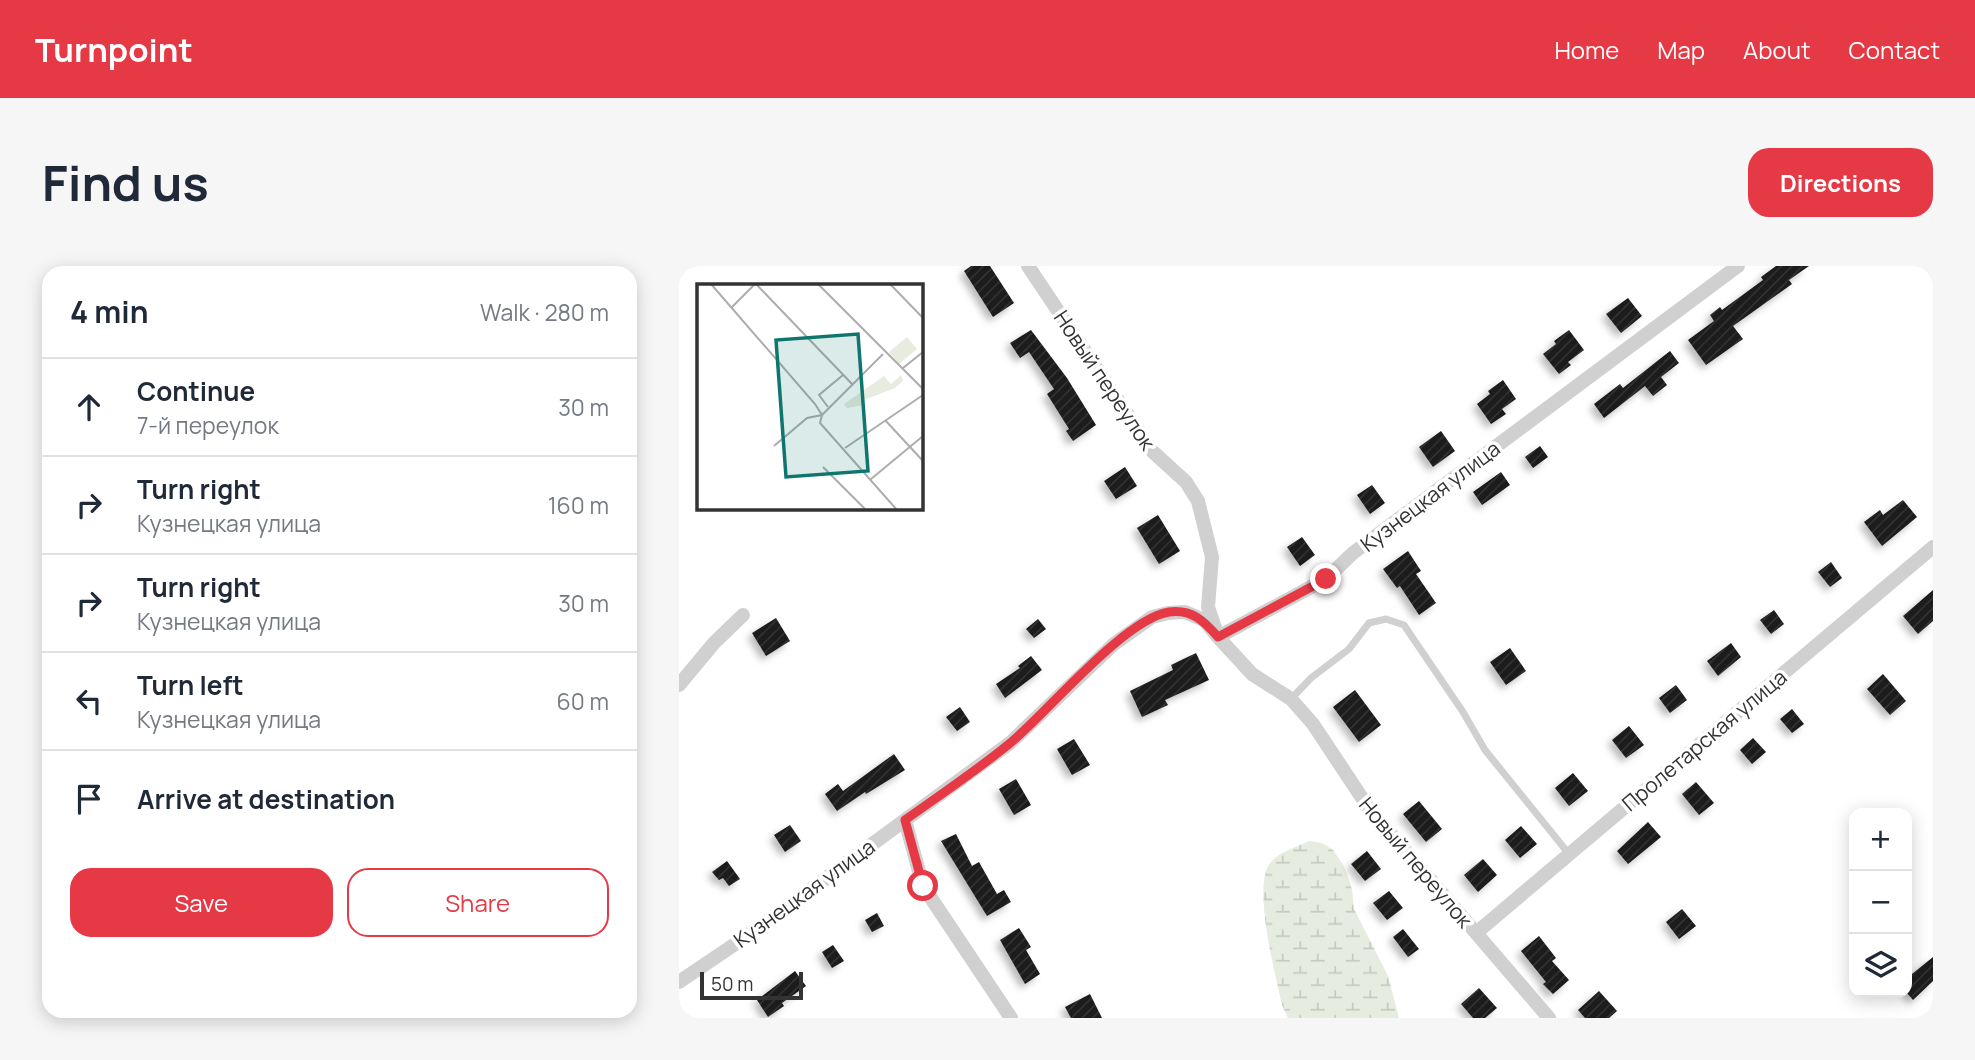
<!DOCTYPE html>
<html lang="en">
<head>
<meta charset="utf-8">
<style>
	body { margin:0; font-family:Manrope,sans-serif; background:#f6f6f7; color:#1f2937 }
	.controls { position:absolute; right:21px; bottom:21px; display:grid; overflow:hidden; border-radius:14px; box-shadow:0 4px 18px #0003 }
	.controls button { width:63px; height:63px; display:grid; place-items:center; padding:0; border:0; border-bottom:2px solid #e0e1e3; background:#fff; color:#1f2937; font:35px sans-serif }
	.scale { position:absolute; left:21px; bottom:18px; width:103px; box-sizing:border-box; padding-left:7px; border:4px solid #333; border-top:0; font-size:19px; line-height:24px; white-space:nowrap; color:#333; -webkit-text-stroke:5px #fff; paint-order:stroke }
	.stop { position:absolute; width:21px; height:21px; margin:-16px; border:5px solid #e63946; border-radius:50%; background:#fff }
	.stop.end { background:#e63946; border-color:#fff; box-shadow:0 2px 7px #0008 }
	.list { margin:0; padding:0; list-style:none }
	h2 { display:flex; justify-content:space-between; align-items:center; height:91px; margin:0; padding:0 28px; font-size:30px }
	h2 small { font-size:23px; font-weight:400; color:#747a83 }
	.list li { display:grid; grid-template-columns:46px 1fr auto; gap:21px; align-items:center; box-sizing:border-box; height:98px; padding:0 28px; border-top:2px solid #e0e1e3 }
	.list b { display:block; font-size:26px; white-space:nowrap }
	.list p { margin:0; font-size:23px; white-space:nowrap; color:#747a83 }
	.list em { font-size:23px; font-style:normal; color:#747a83 }
	.actions { display:flex; gap:14px; padding:21px 28px }
	.actions a { flex:1; padding:16px 0; border:2px solid #e63946; border-radius:21px; text-align:center; font-size:24px; color:#e63946 }
	.actions .main { background:#e63946; color:#fff }
	.icon { flex:none; width:38px; height:38px; fill:none; stroke:currentColor; stroke-width:2; stroke-linecap:round; stroke-linejoin:round }
	.map { position:relative; flex:none; width:1254px; height:752px; overflow:hidden; border-radius:21px }
	header { display:flex; align-items:center; gap:42px; box-sizing:border-box; height:98px; padding:0 35px; background:#e63946; color:#fff }
	header strong { font-size:33px }
	nav { display:flex; gap:38px; margin-inline-start:auto; font-size:24px }
	.intro { display:flex; align-items:center; justify-content:space-between; box-sizing:border-box; height:168px; padding:0 42px }
	h1 { margin:0; font-size:49px }
	.button { padding:18px 32px; border-radius:21px; background:#e63946; color:#fff; font-size:24px; font-weight:700 }
	main { display:flex; gap:42px; padding:0 42px }
	aside { flex:1; background:#fff; border-radius:21px; box-shadow:0 4px 18px #0003 }
	.map>svg:first-child { display:block }
	.wetland { fill:url(#wetland-marsh) }
	.building { fill:url(#building-hatch); filter:url(#shadow) }
	.lines { fill:none; stroke-linecap:round; stroke-linejoin:round }
	.service { stroke:#d0d0d0; stroke-width:7 }
	.minor { stroke:#d0d0d0; stroke-width:14 }
	.route { stroke:#e63946; stroke-width:9 }
	.labels { text-anchor:middle; dominant-baseline:central; stroke-width:7; stroke-linejoin:round; paint-order:stroke }
	.street-label { font-size:21px; fill:#333; stroke:#fff }
	.inset-road { fill:none; stroke:#adadad; stroke-width:2 }
	.view { fill:#0f766e; fill-opacity:0.15; stroke:#0f766e; stroke-width:3.5 }
	.inset-edge { fill:none; stroke:#333; stroke-width:3.5 }
</style>
</head>
<body>
<header>
<strong>Turnpoint</strong>
<nav><a>Home</a><a>Map</a><a>About</a><a>Contact</a></nav>
</header>
<div class="intro"><h1>Find us</h1><a class="button">Directions</a></div>
<main>
<aside>
<h2>4 min<small>Walk · 280 m</small></h2>
<ul class="list">
<li><svg class="icon" aria-label="ahead" viewBox="0 0 24 24"><path d="M12 20V5M6 11l6-6 6 6"/></svg><div><b>Continue</b><p>7-й переулок</p></div><em>30 m</em></li>
<li><svg class="icon" aria-label="right" viewBox="0 0 24 24"><path d="M7 20v-9h11M14 6l5 5-5 5"/></svg><div><b>Turn right</b><p>Кузнецкая улица</p></div><em>160 m</em></li>
<li><svg class="icon" aria-label="right" viewBox="0 0 24 24"><path d="M7 20v-9h11M14 6l5 5-5 5"/></svg><div><b>Turn right</b><p>Кузнецкая улица</p></div><em>30 m</em></li>
<li><svg class="icon" aria-label="left" viewBox="0 0 24 24"><path d="M17 20v-9H6M10 6l-5 5 5 5"/></svg><div><b>Turn left</b><p>Кузнецкая улица</p></div><em>60 m</em></li>
<li><svg class="icon" aria-label="arrive" viewBox="0 0 24 24"><path d="M6 21V4h12l-3 4 3 4H6"/></svg><div><b>Arrive at destination</b></div></li>
</ul>
<div class="actions"><a class="main">Save</a><a>Share</a></div>
</aside>
<div class="map">
<svg width="1254" height="752" viewBox="0 0 1254 752">
	<defs>
		<pattern id="wetland-marsh" width="20" height="14" patternUnits="userSpaceOnUse" patternTransform="scale(1.75)"><rect width="20" height="14" fill="#e6ecdf"/><path d="M1 5h8M5 5V1M11 12h8M15 12V8" fill="none" stroke="#c6cbc0"/></pattern>
		<pattern id="building-hatch" width="6" height="6" patternUnits="userSpaceOnUse" patternTransform="scale(1.75)"><rect width="6" height="6" fill="#1a1a1a"/><path d="M-1 1l2-2M0 6l6-6M5 7l2-2" fill="none" stroke="#333"/></pattern>
		<filter id="shadow"><feDropShadow dx="-4.5" dy="4.5" stdDeviation="3.5" flood-color="#0004"/></filter>
	</defs>
	<rect width="100%" height="100%" fill="#fff"/>
	<!-- wetland -->
	<path class="wetland" d="M630,575l13,2 11,7 11,16 8,23 2,20 34,67 11,42h-111l-6,-13c-6,-29 -31,-121 -11,-143 8,-10 26,-15 38,-21z"/>
	<!-- building -->
	<path class="building" d="M292,0h19l24,37 -21,14 -29,-46z
		M1097,0h33l-20,14 3,4 -59,42 10,13 -37,26 -18,-25 26,-19 -4,-6 10,-8 2,3 41,-30 -2,-3z
		M949,32l14,18 -21,17 -15,-19z
		M352,64l36,48 29,47 -23,16 -7,-10 3,-2 -22,-35 7,-5 -25,-37 -9,6 -10,-15z
		M890,64l15,20 -16,12 3,3 -12,9 -16,-20 13,-10 -2,-3z
		M991,85l9,12 -18,14 6,8 -14,11 -8,-10 -41,32 -10,-14 26,-20 3,4z
		M824,114l13,19 -14,10 4,5 -15,10 -14,-20 13,-10 -2,-3z
		M762,165l14,20 -22,16 -14,-20z
		M861,180l8,11 -15,11 -8,-11z
		M446,201l12,19 -21,13 -12,-18z
		M822,206l9,13 -28,20 -9,-13z
		M693,219l13,18 -15,11 -13,-19z
		M1224,234l14,17 -35,29 -18,-24 16,-12 3,5z
		M479,249l22,36 -21,13 -22,-36z
		M623,271l13,18 -15,11 -13,-19z
		M729,285l13,20 -5,3 20,29 -17,12 -19,-29 -3,2 -14,-19z
		M1152,296l11,16 -12,9 -12,-15z
		M1254,324v31l-15,13 -15,-18z
		M1095,344l10,14 -13,10 -11,-14z
		M97,352l14,23 -24,15 -14,-23z
		M359,353l8,10 -12,9 -8,-9z
		M1052,377l10,14 -23,19 -11,-15z
		M831,382l16,23 -20,14 -16,-23z
		M517,387l13,27 -44,20 3,5 -26,12 -12,-26 43,-21 -2,-5z
		M352,390l11,14 -37,28 -9,-14 24,-16 -2,-2z
		M1204,408l23,27 -16,14 -23,-26z
		M997,419l11,15 -17,13 -11,-15z
		M676,424l26,35 -22,17 -26,-35z
		M281,441l10,15 -13,9 -11,-14z
		M1113,443l12,15 -12,9 -12,-14z
		M950,460l15,19 -18,13 -14,-18z
		M1074,472l13,14 -14,12 -12,-14z
		M395,473l16,26 -18,10 -15,-26z
		M215,488l11,16 -39,24 -1,-2 -28,19 -12,-17 13,-10 5,7z
		M894,507l15,18 -19,15 -14,-18z
		M337,513l15,26 -17,10 -15,-26z
		M1017,516l18,21 -15,12 -17,-21z
		M740,535l23,28 -16,13 -23,-28z
		M969,556l13,15 -33,27 -11,-13z
		M111,559l11,16 -16,11 -11,-17z
		M842,560l16,18 -17,14 -15,-18z
		M277,568l16,32 7,-4 18,32 7,-4 7,12 -24,14 -46,-75z
		M688,585l14,18 -16,12 -14,-17z
		M804,593l14,16 -19,17 -14,-17z
		M48,595l13,18 -11,7 -6,-8 -4,2 -7,-8z
		M710,625l14,17 -16,12 -14,-17z
		M1003,643l14,17 -17,13 -13,-17z
		M198,647l7,13 -12,6 -7,-12z
		M340,662l12,19 -5,3 14,24 -15,10 -25,-44z
		M724,663l16,20 -11,8 -15,-20z
		M860,670l17,22 -4,3 17,19 -16,14 -10,-10 3,-2 -25,-31z
		M154,679l11,16 -12,7 -10,-16z
		M1254,691v24l-20,19 -6,-7v-15z
		M116,705l11,15 -24,17 2,3 -16,11 -11,-17z
		M800,722l18,20 -12,10h-12l-12,-14z
		M920,725l18,20 -8,7h-24l-7,-8z
		M411,728l12,24h-31l-6,-11z"/>
	<g class="lines">
		<!-- service -->
		<path class="service" d="M612,433l20,-21 38,-29 20,-26 17,-4 18,6 59,87 22,38 84,104"/>
		<!-- minor -->
		<path class="minor" d="M349,0l124,185 34,31 12,19 14,56 -4,50 10,30 34,37 39,25 22,25 55,83 181,211
			M0,419l35,-42 29,-28
			M226,554l18,66 88,132
			M797,667l457,-386
			M0,716l68,-46 263,-193 104,-99 38,-27 16,-4 17,-1 19,8 14,17 108,-58 27,-26 385,-287"/>
	</g>
	<g class="lines">
		<!-- route -->
		<path class="route" d="M244,620l-18,-66c35,-25 71,-49 104,-76 38,-31 115,-125 160,-132 23,-3 35,9 49,25l108,-58"/>
	</g>
	<g class="labels">
		<!-- street labels -->
		<g class="street-label">
			<text transform="translate(426 114) rotate(56)">Новый переулок</text>
			<text transform="translate(751 230) rotate(-37)">Кузнецкая улица</text>
			<text transform="translate(1025 474) rotate(-40)">Пролетарская улица</text>
			<text transform="translate(737 596) rotate(50)">Новый переулок</text>
			<text transform="translate(125 627) rotate(-36)">Кузнецкая улица</text>
		</g>
	</g>
	<!-- overview -->
	<g transform="translate(18 18)">
		<rect width="226" height="226" fill="#fff"/>
		<path d="M210,53l10,12 -18,15 -10,-12z" fill="#e6ecdf"/>
		<path d="M204,91l2,6 -8,7 -31,12 -1,5 -16,3 -3,-4 40,-28 7,8z" fill="#e6ecdf"/>
		<path class="inset-road" d="M14,0l104,120 7,11 -2,8 77,87M59,0l97,101M121,0l105,105M193,0l33,34M35,23l23,-23M206,84l20,-16M131,123l-9,-12 24,-20M188,136l38,41M77,162l33,-28 15,-3 61,-61M148,164l78,-53M126,183l43,43M174,195l52,-43"/>
		<path class="view" d="M161,50l10,137 -82,6 -10,-137z"/>
		<rect width="226" height="226" class="inset-edge"/>
	</g>
</svg>
<div class="controls">
<button>+</button>
<button>−</button>
<button><svg class="icon" aria-label="layers" viewBox="0 0 24 24"><path d="M12 4l9 5-9 5-9-5zM3 14l9 5 9-5"/></svg></button>
</div>
<div class="scale">50 m</div>
<div class="stop" style="left:244px;top:620px"></div>
<div class="stop end" style="left:647px;top:313px"></div>
</div>
</main>
</body>
</html>
